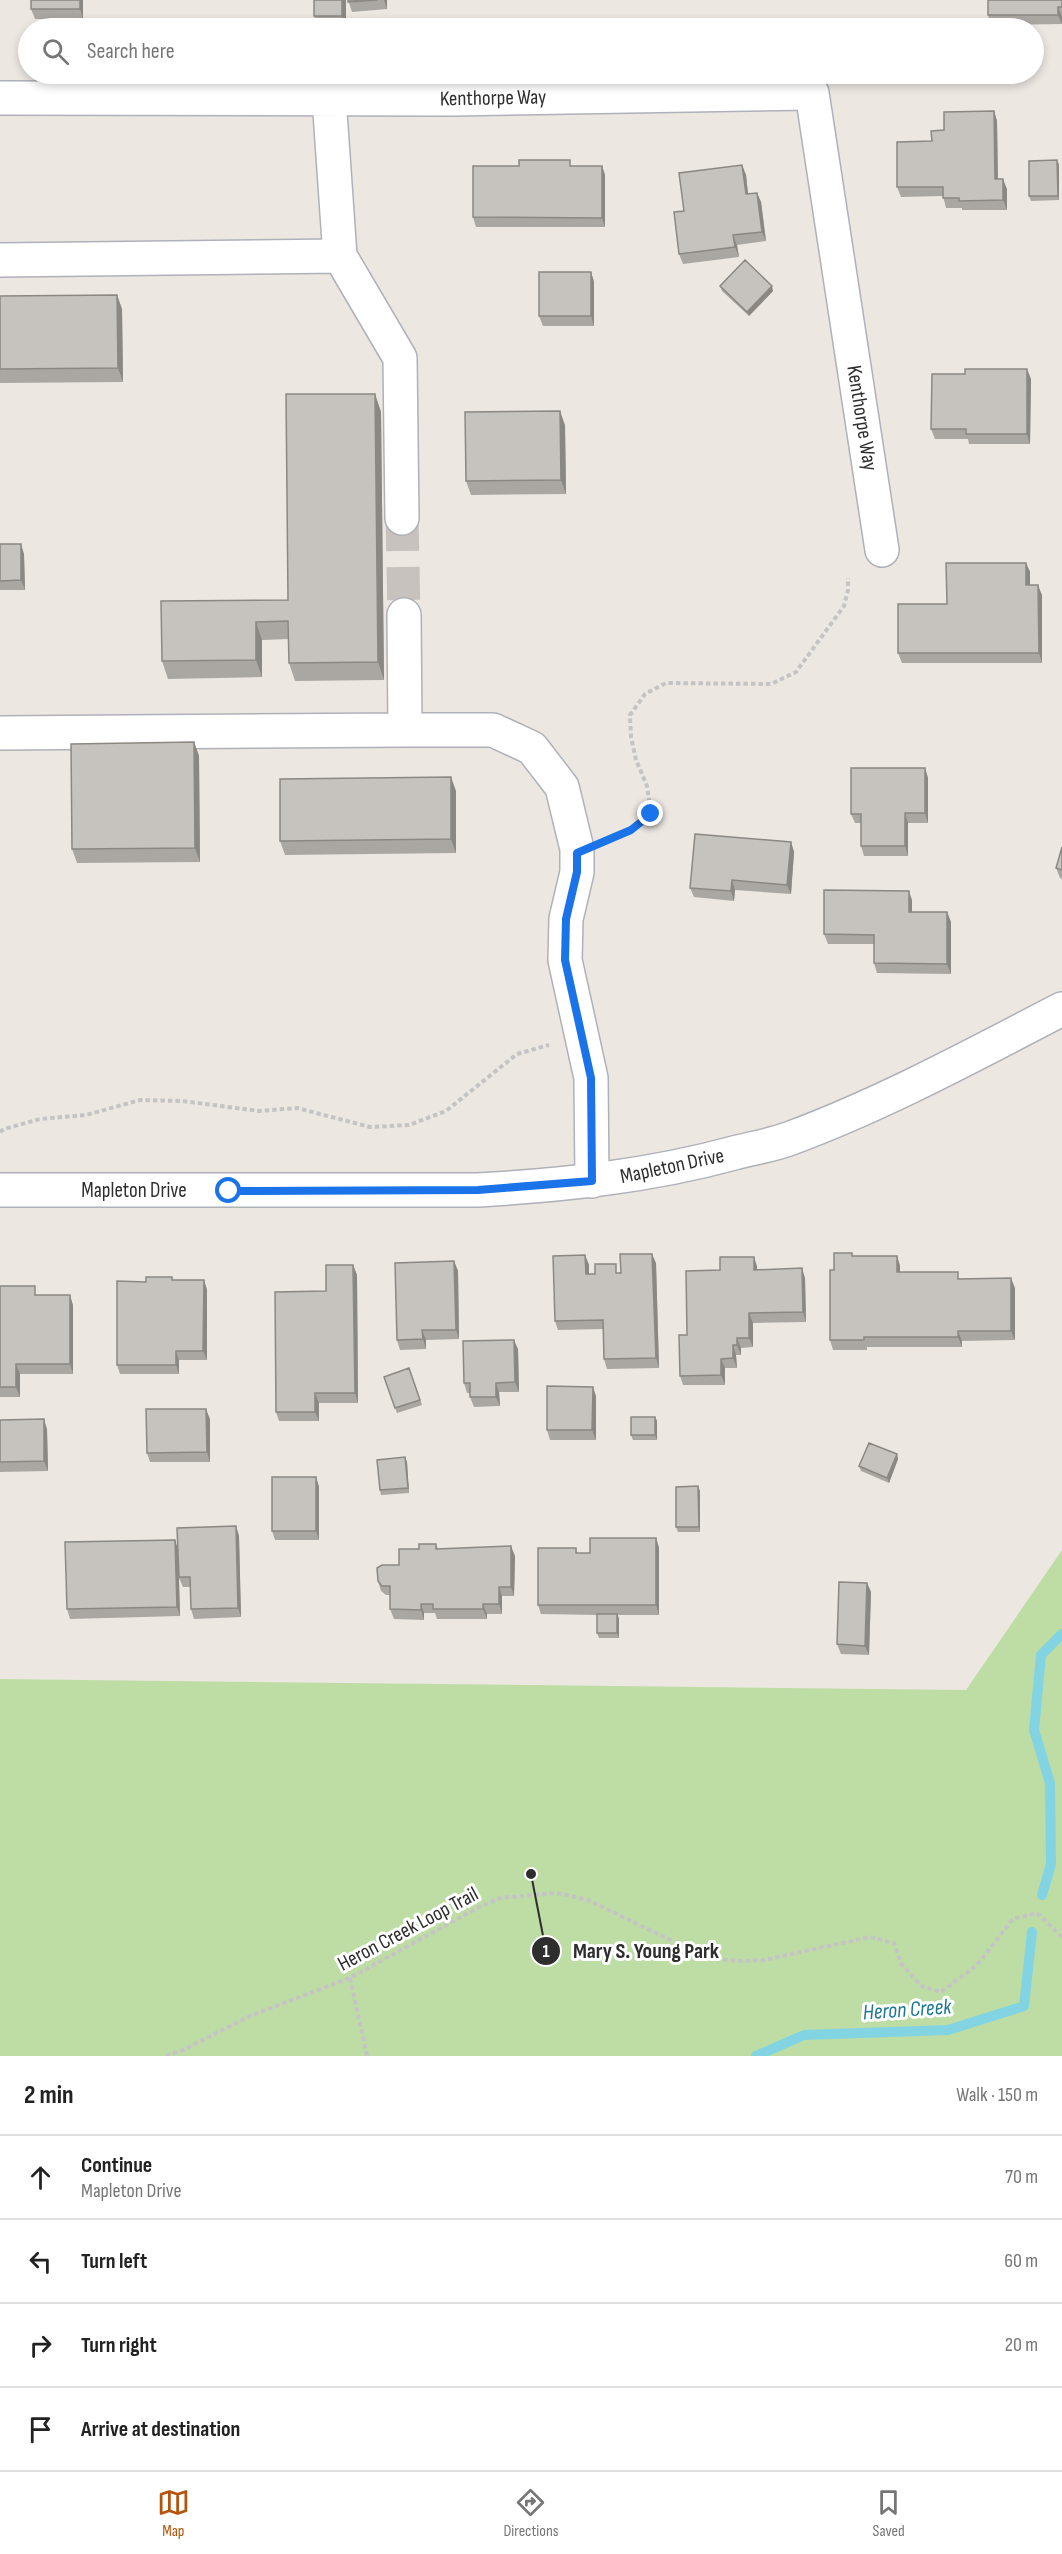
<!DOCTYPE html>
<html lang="en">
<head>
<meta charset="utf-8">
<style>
	body { margin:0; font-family:"Sofia Sans Condensed",sans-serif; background:#f2f2f2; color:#222 }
	.stop { position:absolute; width:18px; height:18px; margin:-14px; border:4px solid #1a73e8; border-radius:50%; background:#fff }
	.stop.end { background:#1a73e8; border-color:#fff; box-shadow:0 2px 6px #0008 }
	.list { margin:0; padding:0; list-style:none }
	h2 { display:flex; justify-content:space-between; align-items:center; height:78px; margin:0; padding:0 24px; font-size:26px }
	h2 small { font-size:20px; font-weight:400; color:#767676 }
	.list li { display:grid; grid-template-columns:39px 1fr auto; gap:18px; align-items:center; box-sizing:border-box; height:84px; padding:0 24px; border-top:2px solid #e0e0e0 }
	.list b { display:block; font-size:22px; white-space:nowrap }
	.list p { margin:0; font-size:20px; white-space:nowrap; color:#767676 }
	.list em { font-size:20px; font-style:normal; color:#767676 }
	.icon { flex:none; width:33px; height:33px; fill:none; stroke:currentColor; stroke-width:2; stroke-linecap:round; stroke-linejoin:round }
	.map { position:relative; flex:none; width:1062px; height:2056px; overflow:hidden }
	.search { position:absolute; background:#fff; box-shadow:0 3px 9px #0003; left:18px; right:18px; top:18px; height:66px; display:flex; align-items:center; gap:15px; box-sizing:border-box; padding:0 21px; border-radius:33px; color:#767676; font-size:22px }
	.sheet { height:414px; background:#fff }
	nav { display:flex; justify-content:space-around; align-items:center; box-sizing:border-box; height:84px; border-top:2px solid #e0e0e0; background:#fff; font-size:16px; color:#767676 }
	nav a { display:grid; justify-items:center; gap:3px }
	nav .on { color:#b45309 }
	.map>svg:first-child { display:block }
	.green { fill:#bedda5 }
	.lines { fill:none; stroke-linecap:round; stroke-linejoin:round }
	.stream { stroke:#82d4e2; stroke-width:10 }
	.minor-tunnel { stroke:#c7c2be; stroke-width:33; stroke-dasharray:33 16; stroke-linecap:butt }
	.minor-casing { stroke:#aeb1b8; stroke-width:36 }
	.path { stroke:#c4c4c4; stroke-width:4; stroke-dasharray:4.5 3; stroke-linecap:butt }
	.minor { stroke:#fff; stroke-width:33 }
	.wall { fill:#aaa7a3 }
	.shaded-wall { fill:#8b8884 }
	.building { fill:#c6c2bd; stroke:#8b8884; stroke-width:1.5 }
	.route { stroke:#1a73e8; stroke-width:8 }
	.labels { text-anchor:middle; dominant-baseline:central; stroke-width:6; stroke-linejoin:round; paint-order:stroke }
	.street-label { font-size:21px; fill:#2e2e2e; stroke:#fff }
	.water-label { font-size:22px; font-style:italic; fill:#1d7792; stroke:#fff }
	.leader { fill:none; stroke:#2e2e2e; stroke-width:2 }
	.callout-dot { fill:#2e2e2e; stroke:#fff; stroke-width:2 }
	.mark-label { font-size:18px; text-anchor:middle; font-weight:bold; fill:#fff }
	.callout-label { font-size:22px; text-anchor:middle; font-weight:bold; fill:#2e2e2e; stroke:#fff; stroke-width:6; stroke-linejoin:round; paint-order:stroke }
</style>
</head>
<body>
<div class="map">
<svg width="1062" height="2056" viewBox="0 0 1062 2056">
	<rect width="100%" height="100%" fill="#ede7e2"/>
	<!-- green -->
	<path class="green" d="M1062,1550v506h-1062v-377l966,11z"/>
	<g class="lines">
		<!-- stream -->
		<path class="stream" d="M1042,1895l9,-31 -1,-81 -16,-53 7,-75 21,-21
			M756,2056l48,-21 144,-5 76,-24 8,-74"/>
		<!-- minor-tunnel -->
		<path class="minor-tunnel" d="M402,518l2,97"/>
		<!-- minor casing -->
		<g class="minor-casing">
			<path id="minor" d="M0,98l452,1 360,-6 70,457
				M340,256l60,102 2,160
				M0,260l340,-4 -11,-158
				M405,730h88l39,18 30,39 15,62v23l-11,47 -1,41 26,118 1,103
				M0,733l405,-3 -1,-115
				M0,1190h478c86,-5 172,-14 256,-37 19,-5 39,-8 57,-15 94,-35 182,-83 271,-129"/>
		</g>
		<!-- path -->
		<path class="path" d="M610,839l21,-9 20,-16 -4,-28 -11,-26 -5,-23 -1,-22 15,-21 21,-11 105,1 25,-12 48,-66 4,-16v-12
			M0,1132l4,-3 36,-10 46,-4 54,-15 42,1 77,10 38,-3 73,19 39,-2 37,-14 71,-57 32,-9
			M350,1978l17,78
			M166,2056l17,-6 67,-34 100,-38 127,-70 23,-10 57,-5 31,7 105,51 22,8 23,2 26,-1 106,-23 24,6 7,20 20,23 20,6 35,-26 37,-47 24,-6 25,24"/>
		<!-- minor -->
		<use href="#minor" class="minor"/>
	</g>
	<!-- wall -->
	<path class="wall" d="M31,0h52v19h-48l-4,-10z
		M314,0h32v26h-28l-4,-10z
		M348,0h39v9l-35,3z
		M1062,0v24l-71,1 -3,-10z
		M994,111l3,10 1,58 9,10v21h-45v-2h-16l-3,-12 -42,1 -4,-10 35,-46 12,-11z
		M1057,160l2,5v35l-28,1 -2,-5z
		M742,165l4,10 2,19 9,-1 4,9 5,39 -29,4 2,12 -56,7 -4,-10 5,-43z
		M602,166l3,9v52h-129l-3,-10z
		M591,272l3,10v44h-51l-4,-10z
		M720,286l53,5 -24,25 -27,-25z
		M117,295l5,14 1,73 -123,1v-87z
		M1031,379l-1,65h-61l-1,-5h-33l-4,-10z
		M375,394l6,18 3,268 -89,1 -6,-18v-24l-27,1v37l-94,2 -6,-18 126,-61z
		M565,425l1,69 -95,1 -5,-14z
		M0,544l24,10 1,36h-25z
		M1026,563l4,9v13l12,10v68h-140l-4,-10 49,-49z
		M194,742l5,14 1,106 -123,1 -5,-14z
		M925,768l3,10v45h-20v33h-44l-3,-10v-23h-6l-4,-9z
		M456,791v62l-171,2 -5,-14z
		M791,842l3,10 -3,42 -56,-4 -1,11 -40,-4 -4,-9z
		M1062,847v32l-2,-1 -4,-10z
		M912,900v12h35l4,10v52l-74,-1 -3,-10v-19h-46l-4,-10z
		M852,1253l1,3h44l3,10v6l61,7 54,9v52l-53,1v6h-95v3h-34l-3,-10 4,-70z
		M585,1255l4,10v9l30,-1 37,-10 3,105 -52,1 -3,-10 -1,-30 -45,1 -3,-9z
		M454,1261l4,10 1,68 -33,1v9l-26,1 -3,-10z
		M353,1265l4,10 1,128h-39v18h-40l-3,-9 50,-121z
		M757,1266v3l48,9 1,44 -53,1v24l-12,1v7h-5l1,13h-12v17h-42l-3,-9 40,-106z
		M172,1277l1,3h31l3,10v70h-28v14h-59l-3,-9 29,-83z
		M0,1286l73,19v69h-53v23h-20z
		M518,1349l1,43h-20l1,14 -26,1 -4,-10v-4h-3l-3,-10z
		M409,1368l13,37 -25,8 -13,-36z
		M596,1396v44h-46l-3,-10z
		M655,1417l2,4v19h-24l-2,-5z
		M210,1419v43h-60l-3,-9z
		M0,1420l47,9 1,42 -48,1z
		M897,1454l1,5 -9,24 -28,-12 -2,-5z
		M405,1457l2,5 2,31 -28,2 -1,-5z
		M316,1477l3,10v53h-44l-3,-9z
		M700,1491v41h-22l-2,-5z
		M236,1526l3,10 2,81 -47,2 -3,-10 -1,-22h-7l-4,-9 1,38 -110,3 -3,-10 108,-69 3,9z
		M656,1538l3,10v67h-41l1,4v19h-20l-2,-5v-18l-56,-1 -3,-9 38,-57 1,5h13z
		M436,1544l2,5 77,7 -1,40h-12v18h-15v5h-50l-2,-6h-11v7l-30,-1 -4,-10v-14h-4l-5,-4 -3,-10 41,-32z
		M867,1583l4,9 -2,63 -28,-1 -4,-10z"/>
	<!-- shaded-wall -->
	<path class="shaded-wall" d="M80,0h3v19l-3,-10z
		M342,0h4v26l-4,-10z
		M384,0h3v9z
		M1058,7l4,10v7l-4,-9z
		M994,111l3,10 1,68 -3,-10z
		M1057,160l2,5v35l-1,-4z
		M742,165l4,10 3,28 -3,-9z
		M602,166l3,9v52l-3,-9z
		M1003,179l4,10v21l-4,-10z
		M757,193l4,9 5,39 -4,-9z
		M733,235l4,10 2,12 -4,-10z
		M591,272l3,10v44l-3,-10z
		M772,286l1,5 -24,25 -2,-4z
		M117,295l5,14 1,73 -5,-14z
		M1027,369l4,10 -1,65 -3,-10z
		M375,394l6,18 3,268 -6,-18z
		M560,411l5,14 1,69 -5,-14z
		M21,544l3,10 1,36 -4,-10z
		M1026,563l4,9v23l-4,-10z
		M1038,585l4,10v68l-3,-10z
		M256,622l6,18v37l-6,-17z
		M194,742l5,14 1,106 -5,-14z
		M925,768l3,10v45l-3,-10z
		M451,777l5,14v62l-5,-14z
		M905,813l3,10v33l-3,-10z
		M791,842l3,10 -3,42 -4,-9z
		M732,880l3,10 -1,11 -3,-10z
		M909,891l3,9v22l-3,-10z
		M947,912l4,10v52l-4,-10z
		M652,1254l4,9 3,105 -3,-10z
		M585,1255l4,10v18l-3,-9z
		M897,1256l3,10v16l-3,-10z
		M754,1257l3,9v13l-3,-9z
		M454,1261l4,10 1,68 -3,-9z
		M353,1265l4,10 1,128 -3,-10z
		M802,1268l3,10 1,44 -3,-10z
		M1011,1278l4,10v52l-4,-9z
		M204,1280l3,10v70l-4,-9z
		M70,1295l3,10v69l-3,-10z
		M749,1313l4,10v24l-4,-9z
		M422,1330l4,10v9l-3,-10z
		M958,1331l4,10v6l-4,-10z
		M737,1338l4,10v7l-4,-10z
		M514,1340l4,9 1,43 -4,-10z
		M733,1345l3,10 1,13 -4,-10z
		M176,1351l3,9v14l-3,-9z
		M721,1359l4,9v17l-4,-10z
		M16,1364l4,10v23l-4,-10z
		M496,1383l3,9 1,14 -4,-9z
		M593,1387l3,9v44l-4,-10z
		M315,1393l4,10v18l-4,-9z
		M206,1409l4,10v43l-3,-10z
		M655,1417l2,4v19l-2,-5z
		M44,1419l3,10 1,42 -4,-10z
		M897,1454l1,5 -9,24 -2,-5z
		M405,1457l2,5 2,31 -1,-5z
		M316,1477l3,10v53l-3,-9z
		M698,1486l2,5v41l-1,-5z
		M236,1526l3,10 2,81 -3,-9z
		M656,1538l3,10v67l-3,-10z
		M175,1540l3,10 2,66 -3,-9z
		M511,1546l4,10 -1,40 -3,-9z
		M867,1583l4,9 -2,63 -4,-9z
		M499,1587l3,9v18l-3,-10z
		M421,1604l3,9v7l-3,-10z
		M483,1604l4,10v5l-4,-10z
		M617,1614l2,5v19l-2,-5z"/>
	<!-- building -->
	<path class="building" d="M31,0h49v9h-49z
		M314,0h28v16h-28z
		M348,0h29l-29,2z
		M988,0h74v7h-4v8h-70z
		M994,111l1,68h8v21l-44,1v-3h-16v-11h-46v-45l35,-1 -1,-10 13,-1v-18z
		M519,160h51v6h32v52l-129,-1v-51h46z
		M1057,160l1,36h-29v-35z
		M742,165l4,29 11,-1 5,39 -29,3 2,12 -56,7 -5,-42 10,-1 -5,-38z
		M745,260l27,26 -25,26 -27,-26z
		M539,272h52v44h-52z
		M117,295l1,73 -118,1v-73z
		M965,369h62v65h-61v-5h-35l1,-55h33z
		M286,394h89l3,268 -89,1 -1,-42 -32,1v38l-94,1 -1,-60 127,-1z
		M560,411l1,69 -95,1 -1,-69z
		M0,544h21v36l-21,1z
		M946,563h80v22h12l1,68h-141v-49h49z
		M194,742l1,106 -123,1 -1,-105z
		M851,768h74v45h-20v33h-44v-32h-10z
		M451,777v62l-171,2v-62z
		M695,834l96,8 -4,43 -55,-5 -1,11 -41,-3z
		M1062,847v23l-6,-2z
		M824,890l85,1v21h38v52l-73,-1v-28l-50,-1z
		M834,1253h18v3h45v16h61v7l53,-1v53h-53v6h-94v3h-34v-70h4z
		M620,1254h32l4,104 -52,1 -1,-39 -48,1 -2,-65 32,-1 1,19h9v-10h21v9h5z
		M720,1257h34v13l48,-2 1,44 -54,1v25h-12v7h-4v13l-12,1v16l-41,1 -1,-41h8l-1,-64 34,-1z
		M454,1261l2,69h-34l1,9 -26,1 -2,-77z
		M326,1265h27l2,128h-40v19h-39l-1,-120 51,-1z
		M146,1277h26v3h32l-1,71h-27v14h-59v-84l29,1z
		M0,1286h35v9h35v69h-54v23h-16z
		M514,1340l1,42 -19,1v14h-26v-14h-6l-1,-42z
		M409,1368l11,32 -25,8 -11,-31z
		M547,1386l46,1 -1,43h-45z
		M146,1409h60l1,43 -60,1z
		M631,1417h24v18h-24z
		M44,1419v42l-44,1v-42z
		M869,1443l28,11 -10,24 -28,-12z
		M405,1457l3,31 -28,2 -3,-30z
		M272,1477h44v54h-44z
		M698,1486l1,41h-23v-40z
		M236,1526l2,82 -47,1 -1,-32h-11l-2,-49z
		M590,1538h66v67h-118v-57h38v5h14z
		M175,1540l2,67 -110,2 -2,-67z
		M419,1544h17v5l75,-3v41h-12v17h-16v5h-50v-5h-12v6l-31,-1v-23h-8l-4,-5 -1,-13 5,-3h17v-16h20z
		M839,1582l28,1 -2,63 -28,-2z
		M597,1614h20v19h-20z"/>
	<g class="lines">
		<!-- route -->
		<path class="route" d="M229,1191l249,-1 114,-9 -1,-103 -26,-118 1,-41 11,-47v-19l54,-23 20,-16"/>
	</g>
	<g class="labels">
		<!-- street labels -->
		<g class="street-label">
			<text transform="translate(493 98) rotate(-1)">Kenthorpe Way</text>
			<text transform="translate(862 418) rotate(81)">Kenthorpe Way</text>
			<text transform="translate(672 1166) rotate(-12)">Mapleton Drive</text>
			<text x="134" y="1190">Mapleton Drive</text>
			<text transform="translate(408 1929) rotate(-28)">Heron Creek Loop Trail</text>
		</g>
		<!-- water labels -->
		<g class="water-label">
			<text transform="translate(907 2010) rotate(-4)">Heron Creek</text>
		</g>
	</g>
	<!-- callouts -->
	<path class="leader" d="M531 1874L546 1951"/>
	<g class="callout-dot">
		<circle cx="531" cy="1874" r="6"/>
		<circle cx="546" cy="1951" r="15"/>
	</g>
	<g class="mark-label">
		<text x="546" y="1957">1</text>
	</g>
	<g class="callout-label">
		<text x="646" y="1958">Mary S. Young Park</text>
	</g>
</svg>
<div class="stop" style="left:229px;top:1191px"></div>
<div class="stop end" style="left:651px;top:814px"></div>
<div class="search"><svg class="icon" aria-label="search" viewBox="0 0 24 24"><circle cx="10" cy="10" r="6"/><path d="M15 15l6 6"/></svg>Search here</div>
</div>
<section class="sheet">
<h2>2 min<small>Walk · 150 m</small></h2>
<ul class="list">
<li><svg class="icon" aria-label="ahead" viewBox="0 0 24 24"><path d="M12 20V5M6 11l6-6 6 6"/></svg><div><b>Continue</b><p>Mapleton Drive</p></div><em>70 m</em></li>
<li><svg class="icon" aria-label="left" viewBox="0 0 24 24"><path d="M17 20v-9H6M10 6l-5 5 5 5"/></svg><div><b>Turn left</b></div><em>60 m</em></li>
<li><svg class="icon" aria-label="right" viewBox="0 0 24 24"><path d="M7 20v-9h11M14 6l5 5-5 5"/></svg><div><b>Turn right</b></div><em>20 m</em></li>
<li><svg class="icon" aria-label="arrive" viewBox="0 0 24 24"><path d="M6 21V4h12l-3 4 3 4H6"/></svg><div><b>Arrive at destination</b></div></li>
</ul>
</section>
<nav>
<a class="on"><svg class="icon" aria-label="map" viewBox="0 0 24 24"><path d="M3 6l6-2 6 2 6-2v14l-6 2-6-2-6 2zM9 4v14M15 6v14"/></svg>Map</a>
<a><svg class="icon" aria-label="directions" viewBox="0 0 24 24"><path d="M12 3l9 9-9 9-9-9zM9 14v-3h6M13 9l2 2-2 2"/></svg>Directions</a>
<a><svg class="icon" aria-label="saved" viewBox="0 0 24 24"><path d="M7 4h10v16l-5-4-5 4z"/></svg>Saved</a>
</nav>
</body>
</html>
